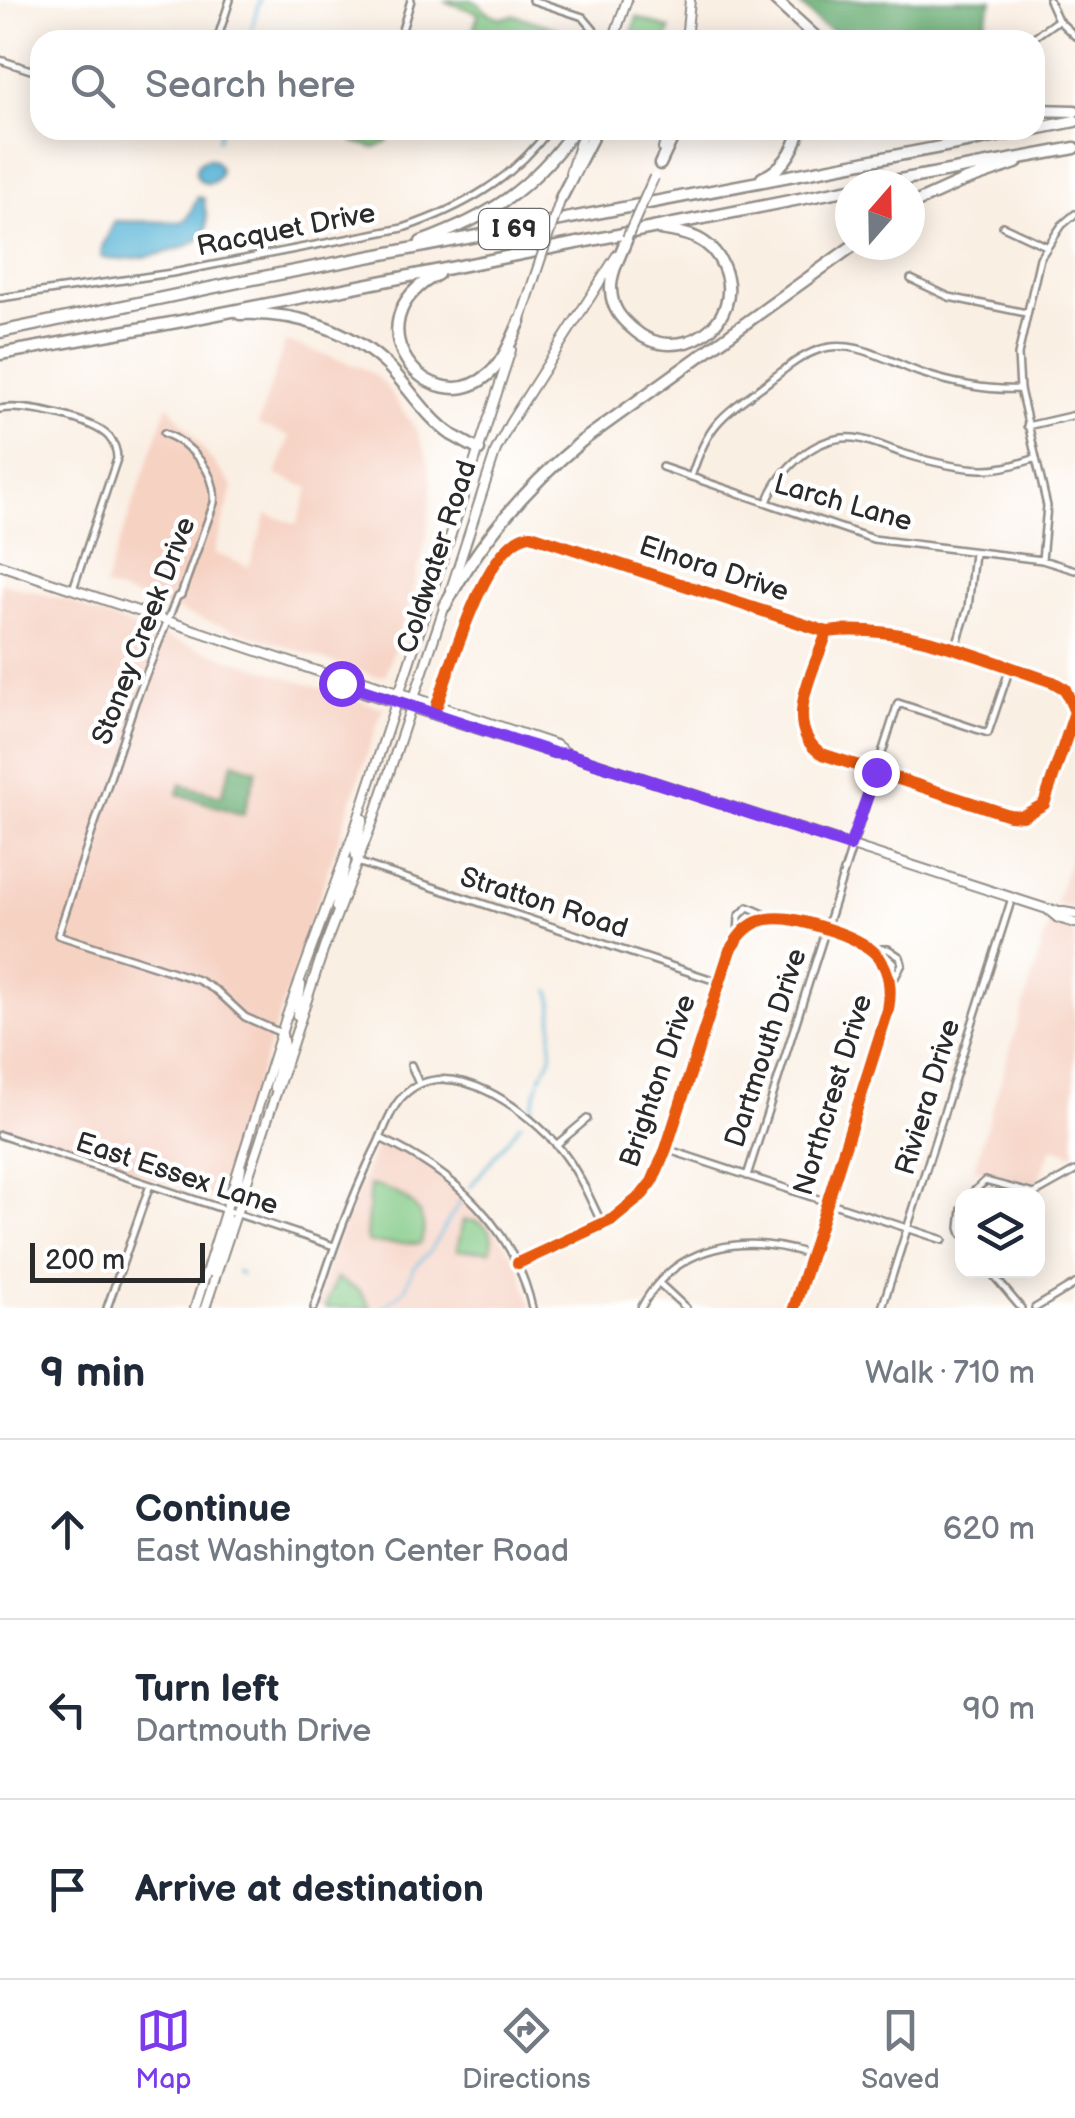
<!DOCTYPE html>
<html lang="en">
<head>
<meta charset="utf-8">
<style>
	body { margin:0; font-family:"Balsamiq Sans",sans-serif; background:#f6f6f7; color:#1f2937 }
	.controls { position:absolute; right:30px; bottom:30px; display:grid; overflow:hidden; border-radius:20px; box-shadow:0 5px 25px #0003 }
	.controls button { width:90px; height:90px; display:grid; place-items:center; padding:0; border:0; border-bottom:2px solid #e0e1e3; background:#fff; color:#1f2937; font:50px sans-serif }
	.compass { position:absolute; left:835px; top:170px; width:90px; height:90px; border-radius:50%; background:#fff; box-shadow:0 5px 25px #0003; rotate:20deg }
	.scale { position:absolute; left:30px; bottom:25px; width:175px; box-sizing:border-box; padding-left:10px; border:5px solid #2b2b2b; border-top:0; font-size:28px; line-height:35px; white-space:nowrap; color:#2b2b2b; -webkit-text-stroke:8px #fff; paint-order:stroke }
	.stop { position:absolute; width:30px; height:30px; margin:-22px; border:8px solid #7c3aed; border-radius:50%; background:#fff }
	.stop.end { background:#7c3aed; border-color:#fff; box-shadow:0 2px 10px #0008 }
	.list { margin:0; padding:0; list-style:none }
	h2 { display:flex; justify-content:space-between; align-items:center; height:130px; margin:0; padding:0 40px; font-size:42px }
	h2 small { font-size:32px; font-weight:400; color:#747a83 }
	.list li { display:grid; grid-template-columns:65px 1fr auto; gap:30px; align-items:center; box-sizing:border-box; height:180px; padding:0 40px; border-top:2px solid #e0e1e3 }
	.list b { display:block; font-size:38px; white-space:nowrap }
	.list p { margin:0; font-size:32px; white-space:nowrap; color:#747a83 }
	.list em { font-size:32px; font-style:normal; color:#747a83 }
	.icon { flex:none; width:55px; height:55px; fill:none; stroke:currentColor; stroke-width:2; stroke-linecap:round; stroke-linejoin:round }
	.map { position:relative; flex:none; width:1075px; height:1308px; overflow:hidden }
	.search { position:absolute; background:#fff; box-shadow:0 5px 25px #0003; left:30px; right:30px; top:30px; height:110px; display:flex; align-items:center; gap:25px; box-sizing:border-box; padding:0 35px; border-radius:30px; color:#747a83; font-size:38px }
	.sheet { height:670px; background:#fff }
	nav { display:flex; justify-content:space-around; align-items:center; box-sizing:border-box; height:140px; border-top:2px solid #e0e1e3; background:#fff; font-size:28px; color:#747a83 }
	nav a { display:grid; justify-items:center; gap:5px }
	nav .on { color:#7c3aed }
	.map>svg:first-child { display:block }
	.built { fill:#f6d2c3 }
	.green { fill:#81c985; stroke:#567a58; stroke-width:2.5 }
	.forest { fill:#68ad72; stroke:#4a6c4e; stroke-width:2.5 }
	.water { fill:#58b4d6; stroke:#427080; stroke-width:2.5 }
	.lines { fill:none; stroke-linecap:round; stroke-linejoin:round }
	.stream { stroke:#58b4d6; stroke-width:2.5 }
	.minor-casing { stroke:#928d87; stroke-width:10 }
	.primary-casing { stroke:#928d87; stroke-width:12 }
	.motorway-casing { stroke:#928d87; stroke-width:15 }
	.minor { stroke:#fff; stroke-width:5 }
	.primary { stroke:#fff; stroke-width:8 }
	.motorway { stroke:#fff; stroke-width:10 }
	.primary-bridge-casing { stroke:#928d87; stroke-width:12; stroke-linecap:butt }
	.primary-bridge { stroke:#fff; stroke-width:8 }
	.cycleway-casing { stroke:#fff; stroke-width:19 }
	.cycleway { stroke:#e8590c; stroke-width:12 }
	.route { stroke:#7c3aed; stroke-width:12 }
	.labels { text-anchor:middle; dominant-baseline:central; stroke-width:9; stroke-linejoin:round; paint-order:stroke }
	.shield { fill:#fff; stroke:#6b6b6b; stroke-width:2.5 }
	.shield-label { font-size:25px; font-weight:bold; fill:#2b2b2b }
	.street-label { font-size:28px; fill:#2b2b2b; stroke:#fff }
</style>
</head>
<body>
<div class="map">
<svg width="1075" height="1308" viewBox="0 0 1075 1308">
	<rect width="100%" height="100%" fill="#fff"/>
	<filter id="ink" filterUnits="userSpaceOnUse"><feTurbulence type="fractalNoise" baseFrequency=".01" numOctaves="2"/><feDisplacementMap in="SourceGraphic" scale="20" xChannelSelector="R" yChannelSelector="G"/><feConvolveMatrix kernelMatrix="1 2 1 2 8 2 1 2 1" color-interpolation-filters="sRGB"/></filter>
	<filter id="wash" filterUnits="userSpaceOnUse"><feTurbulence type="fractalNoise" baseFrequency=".0048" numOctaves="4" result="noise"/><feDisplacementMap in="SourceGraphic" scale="40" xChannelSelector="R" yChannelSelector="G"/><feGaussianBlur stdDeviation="2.25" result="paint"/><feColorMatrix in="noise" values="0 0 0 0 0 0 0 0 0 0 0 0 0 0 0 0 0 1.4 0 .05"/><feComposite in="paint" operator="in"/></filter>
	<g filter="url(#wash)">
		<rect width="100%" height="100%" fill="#faefe3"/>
		<!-- built -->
		<path class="built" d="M285,341l78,27 19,13 34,48 11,27 5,29 -5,51 -18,68 -24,71 -11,1 -270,-89 64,-183 65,83 -19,66 35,14 18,-53 30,10 12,-36 -33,-13 14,-39 -32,-11z
			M0,582l70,19 27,13 130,44 156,50 -166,491 -217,-73z
			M1075,842v67l-20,-5z
			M1050,919l25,7v228l-23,-6 -17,39 -61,-19z
			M380,1138l62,33 36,34 40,58 14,45h-218l20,-62z"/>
		<!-- green -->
		<path class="green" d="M471,0l7,3 10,10 13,5 14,-3 46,15 2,10h-93l9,-27 -35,-12z
			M637,17l33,12 -3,11h-37z
			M346,130h46l-5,12 -12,6 -21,-6z
			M370,1185c28,4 65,26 50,59l-51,-1 -3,-5z
			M463,1220c21,0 34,11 27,31l-33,-1z
			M336,1278l24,13 11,17h-46z"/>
		<!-- forest -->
		<path class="forest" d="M796,0h196l-13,40h-126l-32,-15z
			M233,762l24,8 -14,45 -65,-21 3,-10 40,12z"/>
		<!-- water -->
		<path class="water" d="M196 171a12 12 0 1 1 24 0a12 12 0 1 1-24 0Z
			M198,197l6,2c0,9 5,23 2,32 -7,20 -86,34 -105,26l1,-10 13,-26 66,1 7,-5z"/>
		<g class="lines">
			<!-- stream -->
			<path class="stream" d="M248,40l12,-40
				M218,139l3,-9
				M531,1110l10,-34 10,-19 2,-53 -3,-14
				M470,1187l51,-64
				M237,1271l4,3
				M383,1308l22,-19 8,-20 16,-17 34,-55"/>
		</g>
	</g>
	<g filter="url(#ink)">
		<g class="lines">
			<!-- minor casing -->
			<g class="minor-casing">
				<path id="minor" d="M532,0l51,17 11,13 -2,10
					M1049,0l9,20 17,16
					M217,40l13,-40
					M399,40l12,-40
					M1030,40l28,-20
					M0,60l40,13
					M1003,226l43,20
					M911,279l38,18 77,16
					M0,298l172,-25 231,-45c59,-20 109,-48 146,-98
					M0,409c24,-5 92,10 109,28 6,7 8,14 8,22l-44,130
					M1027,426l48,-11
					M164,433c26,10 54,40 50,70l-33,92 -4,2 -42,105 -77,233 140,45 19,11 28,26 36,16
					M662,467l211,72 169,21 33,10
					M691,477c16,-50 27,-59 69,-89 18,-13 37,-31 58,-38 35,-13 71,12 103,23 29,10 68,18 99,16
					M767,502c13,-33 48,-67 87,-64 18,2 34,11 51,16 23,7 52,14 76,15 19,1 35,-5 53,-10
					M1042,560l5,-54 -27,-117 -2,-34 22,-97 22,-33 13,-11
					M955,649l13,-41 6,-55
					M437,705c14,-38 50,-168 94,-170l296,97c79,-9 153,26 226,50l12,7 10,23 -31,92 -21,12 -14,-1 -187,-61c-42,-27 -7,-85 5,-122
					M357,862l362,120
					M738,936l1,-20 9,-9 23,10
					M872,949h16l12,8 2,7 -11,21
					M411,1065l8,19
					M0,1135l334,111
					M380,1138c74,34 134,89 152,170
					M556,1145l31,-26
					M666,1149l277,91
					M747,1176l151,-473 90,30 22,-65
					M969,1196l16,-15 49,13 41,-23
					M962,1209l-2,19 2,6
					M518,1263l95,-44 28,-23 11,-14 14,-33 64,-199c7,-11 14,-22 27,-28 20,-8 41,-2 61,4 46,14 80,28 70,84l-94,298
					M989,1270l32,38
					M659,1283l27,25
					M107,1308l43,-123
					M314,1308c18,-57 37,-111 64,-165 7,-16 13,-35 25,-47 46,-47 128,17 158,54 18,22 29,49 41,74
					M641,1308c35,-65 105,-75 170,-53
					M882,1308l130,-410
					M1035,1308l40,-24"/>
			</g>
			<!-- primary casing -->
			<g class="primary-casing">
				<path id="primary" d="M613,40l14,-40
					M686,40l4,-40
					M663,149l5,-19
					M570,173l14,-43
					M520,322l14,-43
					M0,565l332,111 24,14 198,63 14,1 479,155 28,5
					M451,589l45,-139 14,-27 107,-168
					M332,676l27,3 197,66 12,9
					M357,862l-2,-11 8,-32
					M336,907l10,-45
					M1047,909l11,9 17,5
					M297,1015l4,-30
					M274,1087l10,-40 -2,-13
					M236,1198l5,-30
					M213,1273l14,-51 -2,-12
					M195,1308l91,-290 67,-183 158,-485
					M205,1308l119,-360 50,-130 72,-216"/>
			</g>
			<!-- motorway casing -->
			<g class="motorway-casing">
				<path id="motorway" d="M775,0l44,40
					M1035,110l40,1
					M1035,129l40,-8
					M660,164l16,-34
					M762,178c21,-9 32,-27 38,-48
					M872,185l203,-37
					M561,198l35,-68
					M910,205l51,-23 55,-19
					M627,238c-6,16 -17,35 -16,52 1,18 9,28 22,39 44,40 115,-6 90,-63 -12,-28 -35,-33 -63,-37
					M421,242c68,-25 111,-53 153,-112
					M438,274c-92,48 -7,151 51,100 15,-13 23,-35 31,-53
					M240,314c54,-2 109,14 149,53 21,22 38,51 63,68 9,5 18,10 27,15
					M0,332l253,-53 776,-149
					M0,354l177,-32 673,-133
					M445,606c35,-66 80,-118 137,-165l272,-196"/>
			</g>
			<!-- minor -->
			<use href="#minor" class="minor"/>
			<!-- primary -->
			<use href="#primary" class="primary"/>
			<!-- motorway -->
			<use href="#motorway" class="motorway"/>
			<!-- primary-bridge casing -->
			<g class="primary-bridge-casing">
				<path id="primary-bridge" d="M627,238l27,-61
					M534,279l27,-81"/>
			</g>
			<!-- primary-bridge -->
			<use href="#primary-bridge" class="primary-bridge"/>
			<!-- cycleway casing -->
			<g class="cycleway-casing">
				<path id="cycleway" d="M437,705c14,-38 50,-168 94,-170l296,97c79,-9 153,26 226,50l12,7 10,23 -31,92 -21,12 -14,-1 -187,-61c-42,-27 -7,-85 5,-122
					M518,1263l95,-44 28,-23 11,-14 14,-33 64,-199c7,-11 14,-22 27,-28 20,-8 41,-2 61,4 46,14 80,28 70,84l-94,298"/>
			</g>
			<!-- cycleway -->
			<use href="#cycleway" class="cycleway"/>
		</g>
	</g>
	<g class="lines" filter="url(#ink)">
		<!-- route -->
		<path class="route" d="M341,683l213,70 14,1 282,92 26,-74"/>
	</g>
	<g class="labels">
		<!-- shield labels -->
		<rect class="shield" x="479" y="209" width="70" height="40" rx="8"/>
		<g class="shield-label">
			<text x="514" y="229">I 69</text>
		</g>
		<!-- street labels -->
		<g class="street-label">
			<text transform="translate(286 230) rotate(-11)">Racquet Drive</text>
			<text transform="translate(843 503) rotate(16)">Larch Lane</text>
			<text transform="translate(437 557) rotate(-72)">Coldwater Road</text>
			<text transform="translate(714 569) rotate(18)">Elnora Drive</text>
			<text transform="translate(144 631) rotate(-69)">Stoney Creek Drive</text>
			<text transform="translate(544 903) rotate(18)">Stratton Road</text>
			<text transform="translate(766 1048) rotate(-72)">Dartmouth Drive</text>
			<text transform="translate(658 1081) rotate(-71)">Brighton Drive</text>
			<text transform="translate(833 1095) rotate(-73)">Northcrest Drive</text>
			<text transform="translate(928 1097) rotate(-73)">Riviera Drive</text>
			<text transform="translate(177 1174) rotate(18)">East Essex Lane</text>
		</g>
	</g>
</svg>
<div class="controls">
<button><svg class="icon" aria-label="layers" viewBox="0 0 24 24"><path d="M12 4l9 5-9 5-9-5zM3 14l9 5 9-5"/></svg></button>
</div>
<svg class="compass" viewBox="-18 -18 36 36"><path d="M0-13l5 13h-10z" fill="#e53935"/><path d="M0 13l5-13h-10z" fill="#747a83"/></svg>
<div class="scale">200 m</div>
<div class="stop" style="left:341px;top:683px"></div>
<div class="stop end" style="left:876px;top:772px"></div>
<div class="search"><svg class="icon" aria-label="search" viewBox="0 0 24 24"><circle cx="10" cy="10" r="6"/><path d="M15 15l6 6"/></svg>Search here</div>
</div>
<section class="sheet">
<h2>9 min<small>Walk · 710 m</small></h2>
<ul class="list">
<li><svg class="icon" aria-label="ahead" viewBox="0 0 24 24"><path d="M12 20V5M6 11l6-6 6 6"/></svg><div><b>Continue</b><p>East Washington Center Road</p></div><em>620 m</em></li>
<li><svg class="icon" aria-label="left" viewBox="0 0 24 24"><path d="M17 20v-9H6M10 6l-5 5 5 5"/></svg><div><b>Turn left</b><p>Dartmouth Drive</p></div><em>90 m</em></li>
<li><svg class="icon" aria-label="arrive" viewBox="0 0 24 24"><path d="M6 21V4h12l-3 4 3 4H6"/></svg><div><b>Arrive at destination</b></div></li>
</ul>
</section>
<nav>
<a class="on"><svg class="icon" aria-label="map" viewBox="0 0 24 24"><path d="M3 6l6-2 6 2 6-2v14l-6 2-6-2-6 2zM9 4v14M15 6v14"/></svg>Map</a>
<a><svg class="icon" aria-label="directions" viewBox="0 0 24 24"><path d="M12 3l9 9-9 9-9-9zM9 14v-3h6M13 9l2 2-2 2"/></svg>Directions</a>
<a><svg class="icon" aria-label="saved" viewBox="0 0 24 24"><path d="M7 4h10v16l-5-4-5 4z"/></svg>Saved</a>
</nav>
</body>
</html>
